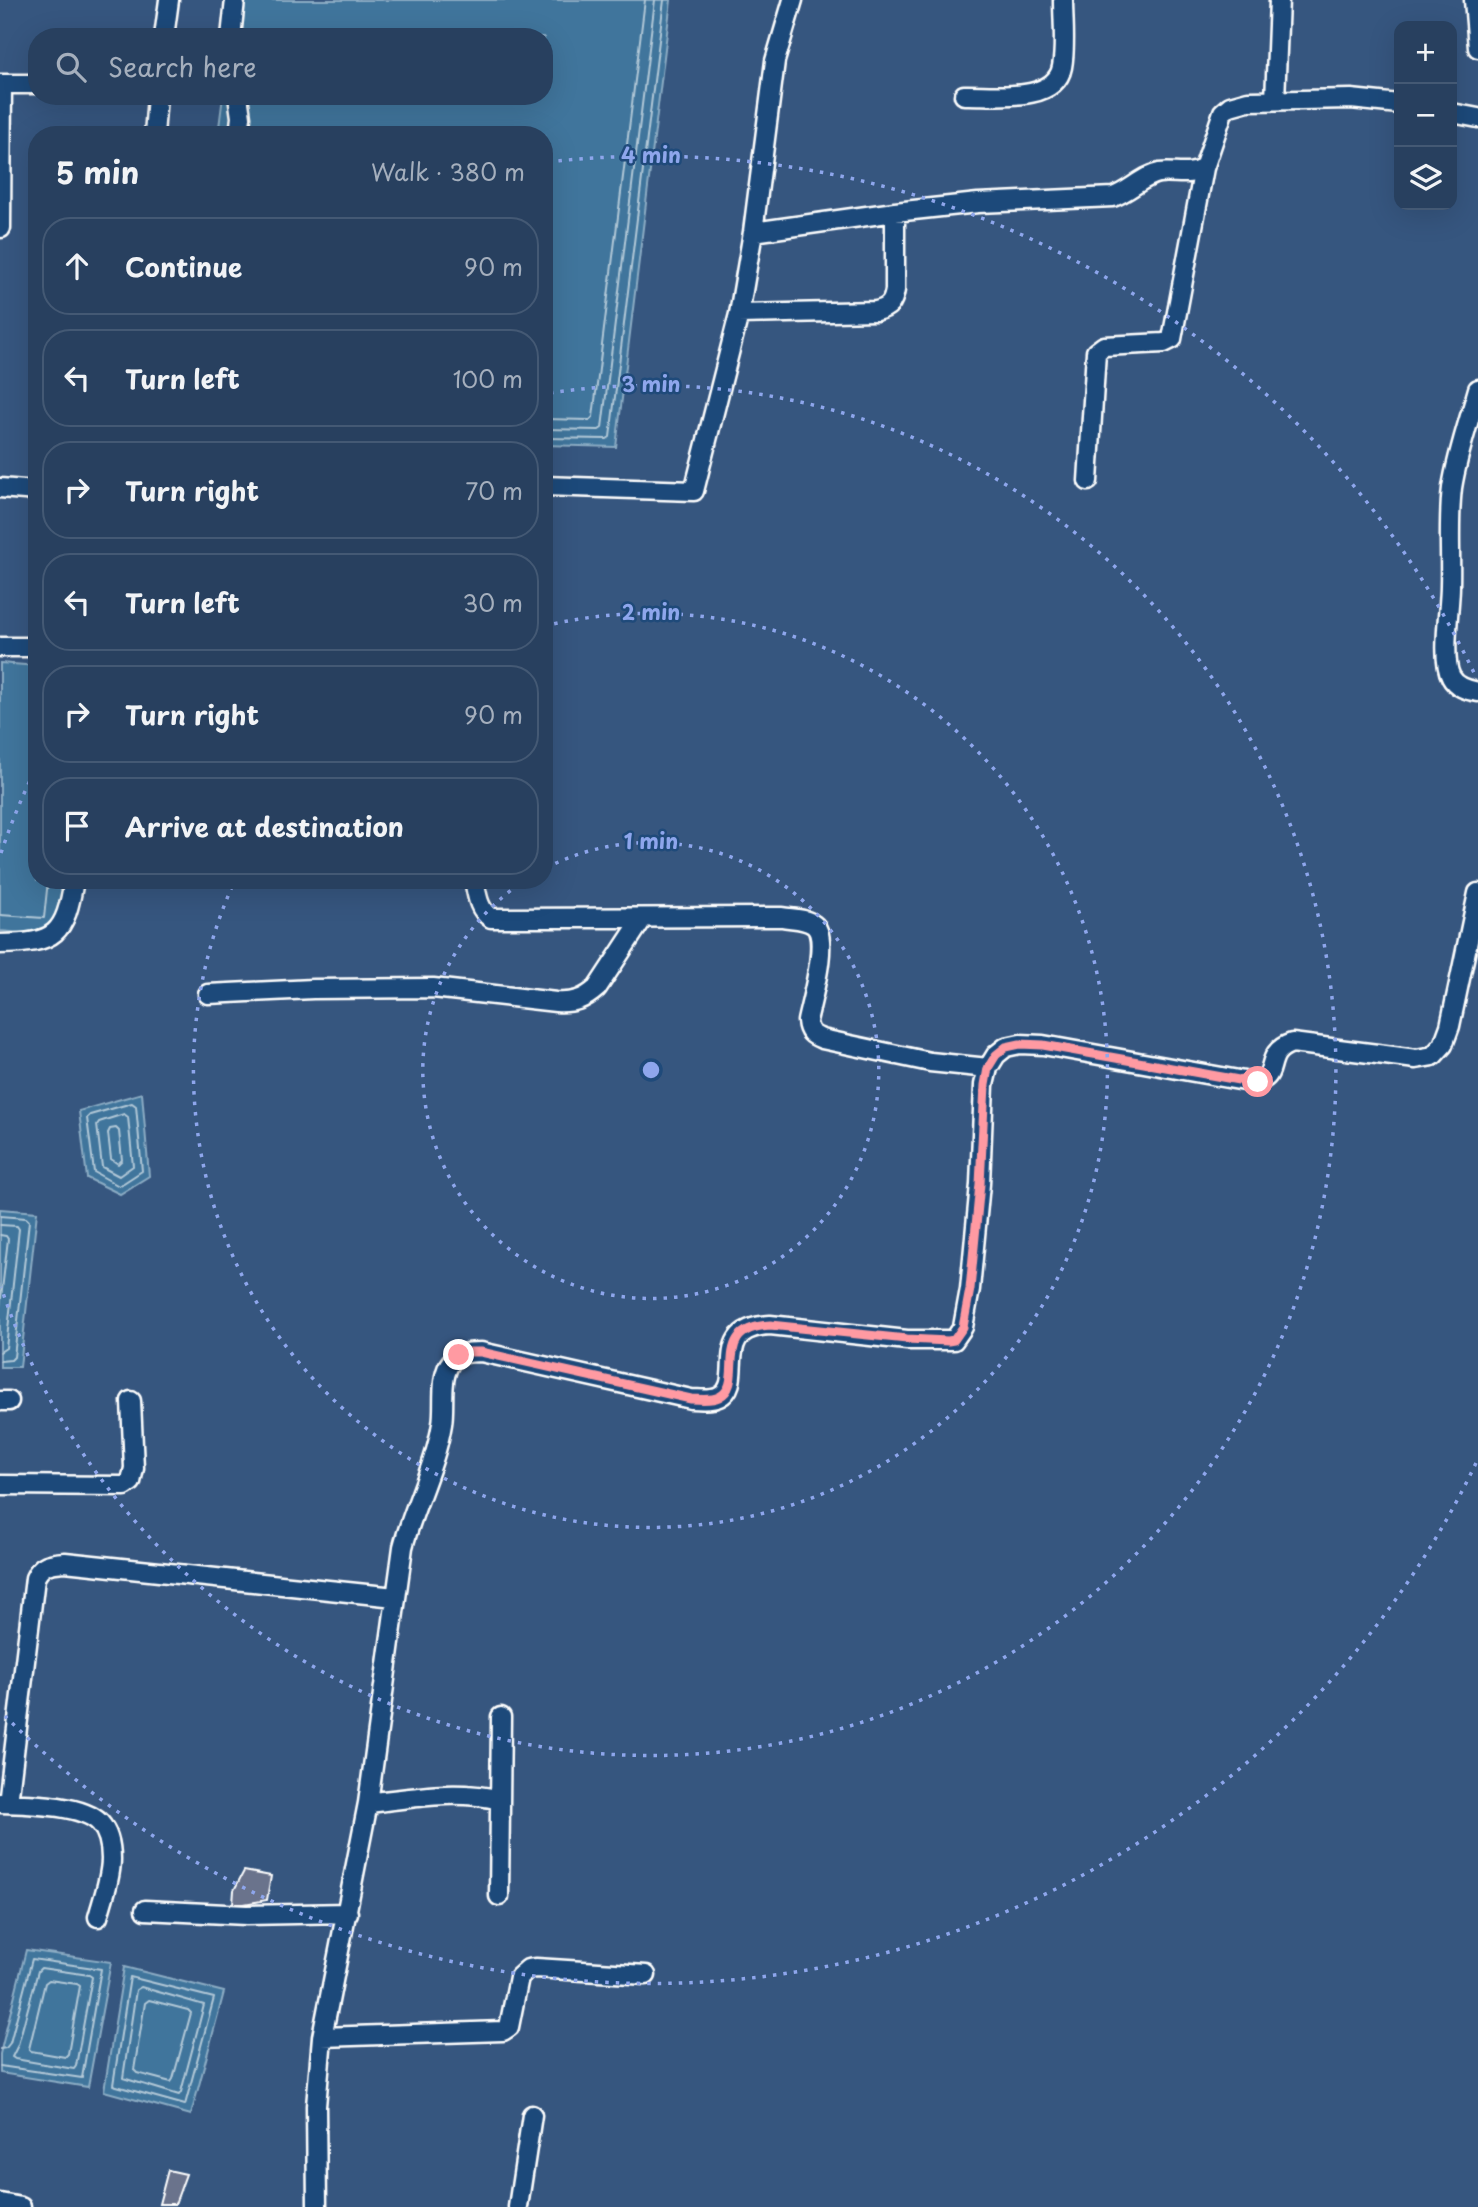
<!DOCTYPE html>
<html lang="en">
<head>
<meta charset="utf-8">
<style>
	body { margin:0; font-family:"Playpen Sans",sans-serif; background:#344b68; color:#f1f3f6 }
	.controls { position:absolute; right:21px; top:21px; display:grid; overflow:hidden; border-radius:14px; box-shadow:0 7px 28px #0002 }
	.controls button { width:63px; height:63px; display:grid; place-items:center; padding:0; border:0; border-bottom:2px solid #445974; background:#28405f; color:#f1f3f6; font:35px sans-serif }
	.stop { position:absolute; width:21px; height:21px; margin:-16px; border:5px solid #ff9aa2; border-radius:50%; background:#fff }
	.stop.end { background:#ff9aa2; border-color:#fff; box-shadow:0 2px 7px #0008 }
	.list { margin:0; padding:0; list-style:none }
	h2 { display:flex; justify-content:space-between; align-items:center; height:91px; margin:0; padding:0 28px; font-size:30px }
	h2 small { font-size:23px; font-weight:400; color:#a5afbd }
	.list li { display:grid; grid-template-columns:46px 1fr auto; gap:21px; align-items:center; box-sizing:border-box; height:98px; margin:0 14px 14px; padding:0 14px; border:2px solid #445974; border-radius:28px }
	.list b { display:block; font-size:26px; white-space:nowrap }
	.list em { font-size:23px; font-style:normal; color:#a5afbd }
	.icon { flex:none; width:38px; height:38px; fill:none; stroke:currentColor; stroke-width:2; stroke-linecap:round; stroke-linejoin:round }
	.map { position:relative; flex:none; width:1478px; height:2207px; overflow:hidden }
	.search { position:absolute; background:#28405f; box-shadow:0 7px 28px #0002; left:28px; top:28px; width:525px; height:77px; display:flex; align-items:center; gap:18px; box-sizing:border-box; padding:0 24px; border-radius:28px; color:#a5afbd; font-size:26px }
	.panel { position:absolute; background:#28405f; box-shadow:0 7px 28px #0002; left:28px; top:126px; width:525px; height:763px; border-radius:28px }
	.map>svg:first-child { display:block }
	.water { fill:#3f759c; stroke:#8cacc4; stroke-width:2 }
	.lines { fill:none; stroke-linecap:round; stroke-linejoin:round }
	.shore { stroke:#b2c8d7; stroke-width:2 }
	.building { fill:#6b738c; stroke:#fff; stroke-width:2 }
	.minor-casing { stroke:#fff; stroke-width:23 }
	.minor { stroke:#1f4a7a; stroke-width:18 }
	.route { stroke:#ff9aa2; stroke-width:9 }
	.ring { fill:none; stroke:#8ea6ec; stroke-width:3.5; stroke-dasharray:3.5 7 }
	.centre { fill:#8ea6ec; stroke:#1f4a7a; stroke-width:3.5 }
	.ring-label { font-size:21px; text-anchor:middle; font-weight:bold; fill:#8ea6ec; stroke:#1f4a7a; stroke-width:5; stroke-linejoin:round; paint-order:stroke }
</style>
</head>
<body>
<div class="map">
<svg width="1478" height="2207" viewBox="0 0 1478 2207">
	<rect width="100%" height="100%" fill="#36567f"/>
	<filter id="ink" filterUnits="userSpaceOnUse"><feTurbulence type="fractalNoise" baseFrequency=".0143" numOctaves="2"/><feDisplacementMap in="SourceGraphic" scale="14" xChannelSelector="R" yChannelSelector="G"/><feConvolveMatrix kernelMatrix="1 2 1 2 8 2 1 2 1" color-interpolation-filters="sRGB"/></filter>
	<g filter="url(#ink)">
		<!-- water -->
		<path class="water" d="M235,0h436l-55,447 -72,-2v-310h-326l5,-39h321v-59h-314z
			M0,663l37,3v214h27l-4,56 -60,-5z
			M142,1093l7,83 -29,18 -33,-16 -8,-67z
			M0,1209l37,3 -17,155h-20z
			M26,1950l85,12 -23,125 -88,-14v-19z
			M124,1967l100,25 -33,123 -87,-24z"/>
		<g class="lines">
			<!-- shore -->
			<path class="shore" d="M544,419l46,1 3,-3 52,-417
				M544,429l55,1 3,-2 53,-428
				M544,438l63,1 3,-2 54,-437
				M0,915l44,3 4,-38
				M132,1103l4,3 6,65 -23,15 -25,-14 -7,-54 3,-3z
				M124,1114l4,3 5,49 -14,10 -17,-9 -5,-42 2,-3z
				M116,1128l3,3 3,29 -4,4 -7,-5 -3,-26 2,-4z
				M0,1216l26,2 3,3 -15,136 -3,3 -11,1
				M0,1225l17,1 2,3 -13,119 -6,4
				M0,1235l6,1 2,3 -8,68
				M41,1968l48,7 3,2 -16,89 -2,3 -59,-10 -3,-2 6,-12 20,-74z
				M130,1977l84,21 -29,107 -72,-20z
				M49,1980l28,4 3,2 -12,68 -3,3 -34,-6 -2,-2 16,-66z
				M141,1987l63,18 -23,87 -2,3 -56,-17 13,-88z
				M149,2000l39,10 3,3 -18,66 -2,3 -34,-9 -3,-3 11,-67z
				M0,2049l6,-1 4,-5 22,-84 69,10 -19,109 -82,-12"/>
		</g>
		<!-- building -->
		<path class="building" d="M244,1871l27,5 -4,24 -23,4h-11l1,-14z
			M168,2170l18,4 -11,30h-16z"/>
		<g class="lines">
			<!-- minor casing -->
			<g class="minor-casing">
				<path id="minor" d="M1474,0l4,48
					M164,37l5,-37
					M231,37l4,-37
					M0,84h37
					M964,95c28,-1 91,9 98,-28 4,-21 1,-46 1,-67
					M238,96l3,21 -2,18
					M1275,100l4,-100
					M1452,113l26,5
					M154,135l3,-39
					M1,228l1,-144
					M753,232l142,-20 83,-9 135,-6c17,-6 30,-21 46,-24 16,-2 30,4 45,-5l19,-56 7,-6 18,-5 103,-2 48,5
					M739,314l137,-3c13,-3 17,-8 19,-21v-78
					M1478,389c-9,32 -21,66 -26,99 -4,33 -1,65 -2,98 0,22 -9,73 1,91 5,10 16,13 27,15
					M1088,481l8,-129 8,-6 60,-3 8,-4 32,-171
					M544,486l150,5 45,-177 14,-82 22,-171 18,-61
					M0,488l37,3
					M0,647h37
					M474,880c3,14 4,30 17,38l291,-1c10,2 24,1 32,8 16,12 -3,77 -7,96 1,11 5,14 15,18l108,23 58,6
					M0,944c56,-1 65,-9 74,-64
					M208,994l105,-5 120,-1 123,14c17,1 28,-2 41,-14l46,-70
					M0,1401h9
					M0,1485l125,1 6,-4 3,-14 -3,-67
					M0,1803c26,1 82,1 100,20 9,10 11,23 11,36 0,18 -8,40 -13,58
					M8,1803l27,-225c6,-14 15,-15 30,-16l330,35
					M368,1803c44,-5 88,-14 132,-3
					M499,1896l2,-179
					M145,1910l101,5 102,-2
					M322,2037l181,-6 6,-4 10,-50 9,-8 8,-1 110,7
					M0,2203l21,4
					M317,2207l-1,-101 6,-69 46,-234 35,-256c11,-42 32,-80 39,-123 3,-18 -2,-43 7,-59 7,-12 19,-13 32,-13l210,47c9,0 20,2 28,-2 29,-14 -11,-69 51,-72l137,15h47l9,-13 7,-38 10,-105 4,-99 4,-17 8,-13 10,-8 14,-3 23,1 207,37c34,-1 9,-28 42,-39l124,16 17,-3 10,-11 7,-19 28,-133
					M518,2207l14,-92"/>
			</g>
			<!-- minor -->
			<use href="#minor" class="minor"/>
		</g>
	</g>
	<g class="lines" filter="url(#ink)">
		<!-- route -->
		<path class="route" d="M459,1355l10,-3h12l210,47c9,0 20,2 28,-2 29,-14 -11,-69 51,-72l137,14 41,2 6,-1 9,-13 7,-38 10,-105 5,-99 3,-17 8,-13 10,-8 14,-3 23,1 207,37h8"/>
	</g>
	<!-- distance rings -->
	<g class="ring">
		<path d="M546 868A228 228 0 1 1 524 881"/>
		<path d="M544 626A457 457 0 1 1 235 880"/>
		<path d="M1 853A685 685 0 0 1 35 770M550 393A685 685 0 1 1 1 1287"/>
		<path d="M1476 1463A914 914 0 0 1 5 1716M548 162A914 914 0 0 1 1476 677"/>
	</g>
	<circle cx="651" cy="1070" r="10" class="centre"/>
	<g class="ring-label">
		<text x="651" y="163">4 min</text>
		<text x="651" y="392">3 min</text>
		<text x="651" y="620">2 min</text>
		<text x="651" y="849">1 min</text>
	</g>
</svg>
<div class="controls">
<button>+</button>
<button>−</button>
<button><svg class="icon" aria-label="layers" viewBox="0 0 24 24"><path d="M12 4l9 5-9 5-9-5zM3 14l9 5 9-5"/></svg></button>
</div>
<div class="stop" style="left:1258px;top:1082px"></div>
<div class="stop end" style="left:459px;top:1355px"></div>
<div class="search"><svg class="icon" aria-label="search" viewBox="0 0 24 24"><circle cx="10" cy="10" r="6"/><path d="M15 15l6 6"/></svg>Search here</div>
<section class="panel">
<h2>5 min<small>Walk · 380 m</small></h2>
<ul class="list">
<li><svg class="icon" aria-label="ahead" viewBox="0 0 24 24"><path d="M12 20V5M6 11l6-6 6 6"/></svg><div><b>Continue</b></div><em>90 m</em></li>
<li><svg class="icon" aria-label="left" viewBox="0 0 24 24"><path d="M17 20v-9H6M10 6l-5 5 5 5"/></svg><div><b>Turn left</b></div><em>100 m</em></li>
<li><svg class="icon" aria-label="right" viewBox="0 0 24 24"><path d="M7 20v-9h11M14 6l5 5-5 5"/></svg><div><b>Turn right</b></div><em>70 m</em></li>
<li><svg class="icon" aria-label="left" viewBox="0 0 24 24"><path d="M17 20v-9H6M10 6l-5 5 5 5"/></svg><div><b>Turn left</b></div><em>30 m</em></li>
<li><svg class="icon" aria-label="right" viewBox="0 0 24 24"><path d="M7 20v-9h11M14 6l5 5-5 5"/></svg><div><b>Turn right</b></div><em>90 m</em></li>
<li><svg class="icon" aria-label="arrive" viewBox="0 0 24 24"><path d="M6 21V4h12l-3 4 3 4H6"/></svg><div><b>Arrive at destination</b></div></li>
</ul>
</section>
</div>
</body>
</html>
